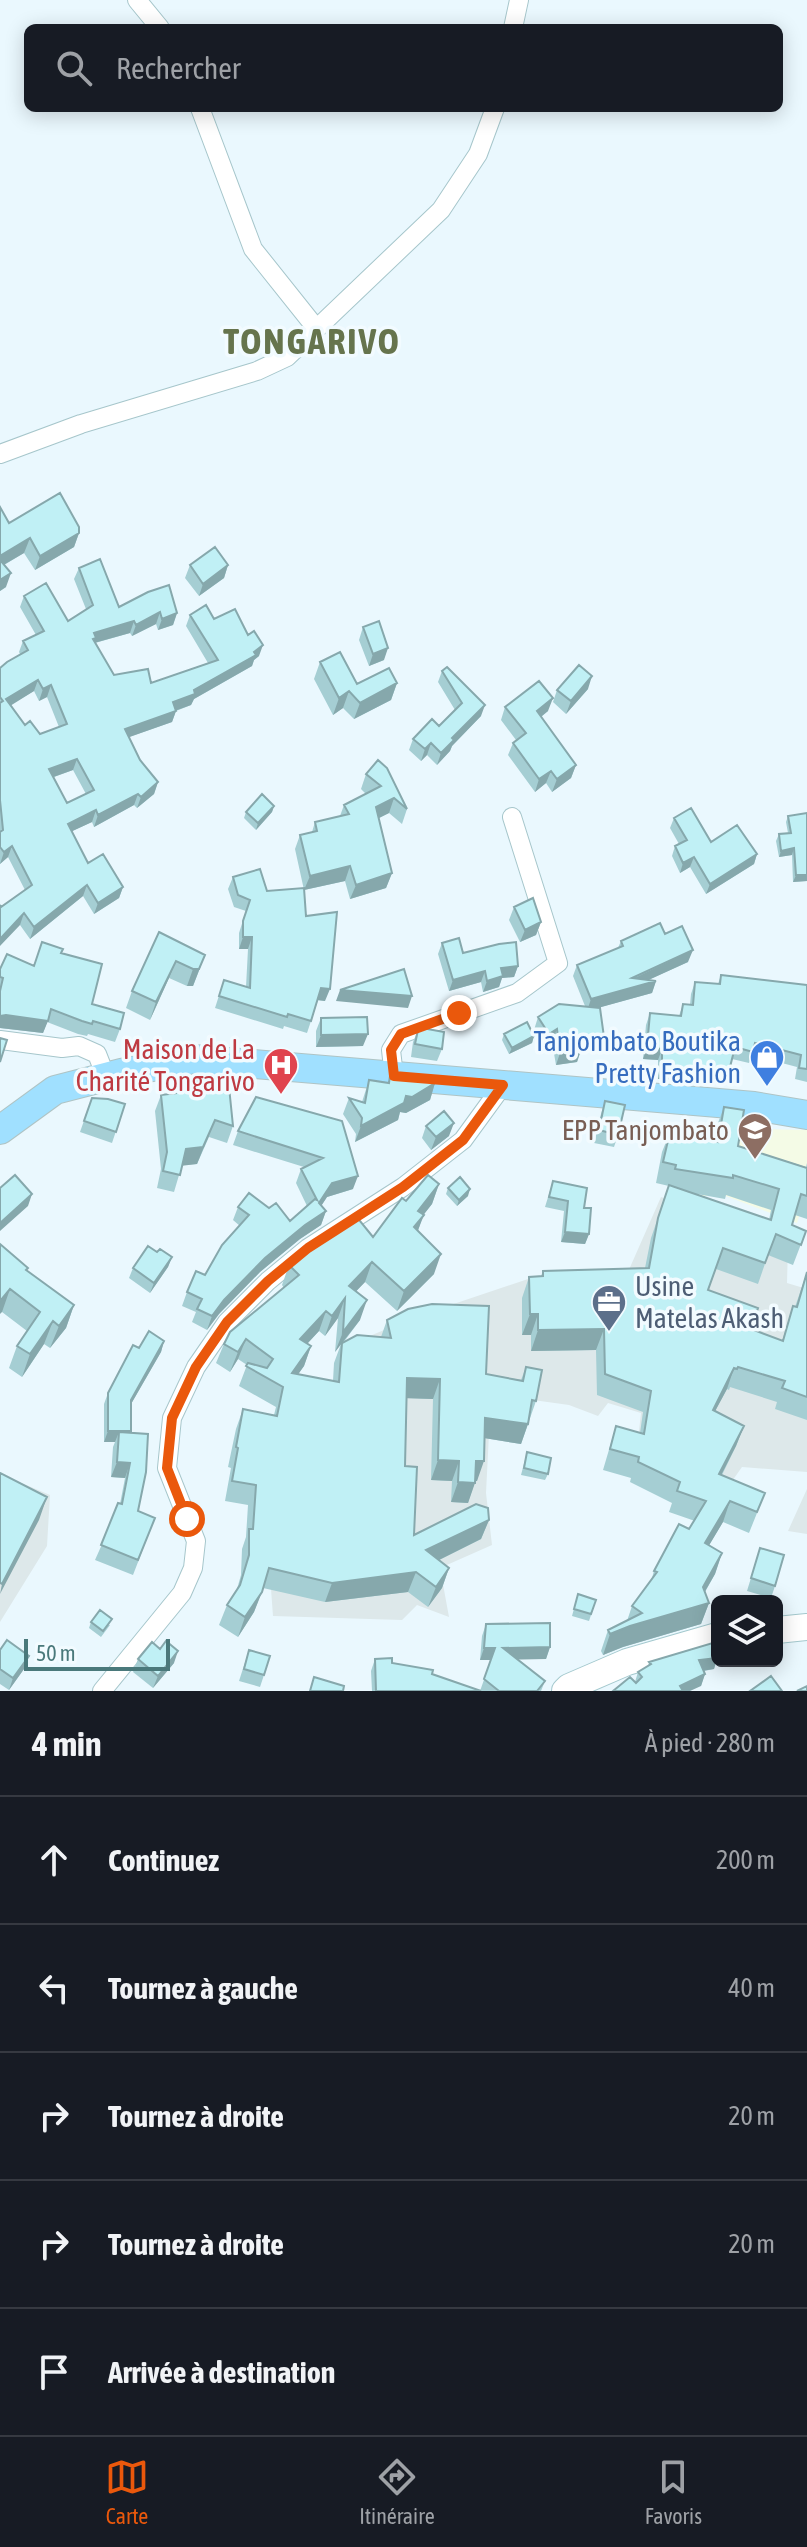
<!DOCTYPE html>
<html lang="fr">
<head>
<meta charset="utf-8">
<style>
	body { margin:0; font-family:"Asap Condensed",sans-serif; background:#242831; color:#f1f3f6 }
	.controls { position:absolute; right:24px; bottom:24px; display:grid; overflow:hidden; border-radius:12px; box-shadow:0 4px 20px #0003 }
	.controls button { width:72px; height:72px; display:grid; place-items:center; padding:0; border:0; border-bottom:2px solid #363941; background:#171b24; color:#f1f3f6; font:40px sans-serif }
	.scale { position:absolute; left:24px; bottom:20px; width:146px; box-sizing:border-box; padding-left:8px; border:4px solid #4a797b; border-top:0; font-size:22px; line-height:28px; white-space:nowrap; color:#4a797b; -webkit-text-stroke:6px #f2fbff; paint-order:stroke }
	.stop { position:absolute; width:24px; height:24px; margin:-18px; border:6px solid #ea580c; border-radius:50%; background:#fff }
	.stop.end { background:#ea580c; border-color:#fff; box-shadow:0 2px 8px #0008 }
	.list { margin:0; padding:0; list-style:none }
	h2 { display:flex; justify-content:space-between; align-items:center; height:104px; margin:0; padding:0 32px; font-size:34px }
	h2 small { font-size:26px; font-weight:400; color:#9ea1a6 }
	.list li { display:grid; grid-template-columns:52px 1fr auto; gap:24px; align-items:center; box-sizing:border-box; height:128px; padding:0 32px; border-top:2px solid #363941 }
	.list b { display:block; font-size:30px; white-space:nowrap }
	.list em { font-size:26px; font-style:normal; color:#9ea1a6 }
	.icon { flex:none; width:44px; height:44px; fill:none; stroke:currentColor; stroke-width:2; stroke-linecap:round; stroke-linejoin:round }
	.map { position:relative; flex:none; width:807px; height:1691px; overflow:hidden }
	.search { position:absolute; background:#171b24; box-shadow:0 4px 20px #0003; left:24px; right:24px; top:24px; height:88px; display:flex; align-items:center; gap:20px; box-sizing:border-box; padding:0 28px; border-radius:12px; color:#9ea1a6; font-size:30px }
	.sheet { height:744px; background:#171b24 }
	nav { display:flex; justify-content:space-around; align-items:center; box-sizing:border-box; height:112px; border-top:2px solid #363941; background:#171b24; font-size:22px; color:#9ea1a6 }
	nav a { display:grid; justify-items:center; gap:4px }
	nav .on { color:#ea580c }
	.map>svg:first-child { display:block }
	.industrial { fill:#dde8ea }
	.education { fill:#f4fbe6 }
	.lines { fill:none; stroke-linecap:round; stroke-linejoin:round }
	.street-casing { stroke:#a6c6cb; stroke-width:20 }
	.secondary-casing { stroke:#a4c9ce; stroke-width:28 }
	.primary-casing { stroke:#afc4c5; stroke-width:30 }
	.street { stroke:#fff; stroke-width:18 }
	.secondary { stroke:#fff; stroke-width:26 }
	.primary { stroke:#a0e0ff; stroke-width:28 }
	.wall { fill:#a5ced3; fill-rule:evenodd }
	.shaded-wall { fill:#86a8ac }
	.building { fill:#c0f0f5; stroke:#86a8ac; stroke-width:2; fill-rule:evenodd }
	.route { stroke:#ea580c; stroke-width:10 }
	.labels { text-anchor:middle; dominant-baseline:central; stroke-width:7; stroke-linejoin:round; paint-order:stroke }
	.shop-label { font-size:28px; fill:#366cbe; stroke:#f2fbff; text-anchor:end }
	.health-label { font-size:28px; fill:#be3a42; stroke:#f2fbff; text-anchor:end }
	.education-label { font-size:28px; fill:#785e54; stroke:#f2fbff; text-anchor:end }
	.service-label { font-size:28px; fill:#4e5e75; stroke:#f2fbff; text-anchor:start }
	.district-label { font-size:36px; font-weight:bold; letter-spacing:2px; fill:#66744d; stroke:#f2fbff }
</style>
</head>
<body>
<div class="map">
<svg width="807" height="1691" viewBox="0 0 807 1691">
	<rect width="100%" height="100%" fill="#eaf8fe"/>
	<!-- industrial -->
	<path class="industrial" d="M661,1197l127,48 -1,38 20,6v183l-65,-5 -24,34 -81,-52 4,-36 -33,-10 -10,13 -29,-11 -78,-11 -5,99 6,52 -52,23 9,49 -32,-12 -15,15 -129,-4 -9,-122 101,-156 50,-21 116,-39 93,3z
		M0,1474l50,21 -3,51 -47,76z
		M807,1489v45l-19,-3z"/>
	<!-- education -->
	<path class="education" d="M705,1123h21l1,5 80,2v61l-10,32 -74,-28 -21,1z"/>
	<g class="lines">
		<!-- street casing -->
		<g class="street-casing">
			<path id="street" d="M137,0l23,28
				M513,28l6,-28
				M200,108l53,141 63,79
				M0,454l81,-30 176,-53 30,-14 154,-147 37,-56 17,-46
				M0,1040l62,8 17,-2 18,8 9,23
				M394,1076l-3,-26 10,-16 116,-41 41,-30 -46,-146
				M102,1691l80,-98 11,-25 3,-27 -29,-73 5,-50 24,-51 31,-45 41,-41 40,-33 95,-61 60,-47 40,-55"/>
		</g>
		<!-- secondary casing -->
		<g class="secondary-casing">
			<path id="secondary" d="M777,1630l30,-3
				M565,1691l4,-4 58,-25 90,-26"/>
		</g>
		<!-- primary casing -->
		<g class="primary-casing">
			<path id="primary" d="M0,1130l55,-40 66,-17 73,-14 560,47 53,9"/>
		</g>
		<!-- street -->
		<use href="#street" class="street"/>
		<!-- secondary -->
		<use href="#secondary" class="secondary"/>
		<!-- primary -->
		<use href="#primary" class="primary"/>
	</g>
	<!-- wall -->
	<path class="wall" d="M0,507l9,16 70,10 -5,14 -39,23 -11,-17 -20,12 2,22 -6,4z
		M190,565h38l-4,13 -25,18 -14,-18z
		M79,568l40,39 58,6 -4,12 -15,5 -2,-6 -24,12 -2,-3 -35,10 19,32 37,8 57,-20 -22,-37 4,-11 24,4 45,37 -5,4 -2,6 -58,33 -3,6 -15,6 -4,11 -43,15 11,23 18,22 -4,12 -17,14 -3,-3 -40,22 -2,-5 -20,9 16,32 35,24 -4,11 -25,16 -11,-18 -53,43 -10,-14 -19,-18 24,-17 -17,-33 -8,7v-196l20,-14 -1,-2 4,-11 13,-6 -16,-28 4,-11 44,25 18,-12 -12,-30zM34,691l5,10 8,-4 12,30 -19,7 -15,-9 -15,-20zM73,770l13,24 -19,9 -13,-26z
		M363,627l21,33 -15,6 -10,-26z
		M320,662l37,22 40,-1 -6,17 -37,19 -11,-11 -10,7 -19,-36z
		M442,671l39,45 -29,30 -2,5 -13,14 -10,-10 -6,6 -12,-11 4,-11 26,-13 16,-16 -17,-28z
		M588,689l-22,25 -13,-12 4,-12z
		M505,707l43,4 -7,6 35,48 -5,13 -19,14 -6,-9 -11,9 -27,-37 5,-12 3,-3 -15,-20z
		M366,774l41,35 -5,15 -13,-11 -10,5 13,55 -6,15 -36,11 -5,-18 -41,9 -9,-41 5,-14 12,-3 3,-10 25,-6 4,-11 22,-11 -5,-5z
		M274,806l-2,6 -16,18 -12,-12 2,-6z
		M807,813v68l-14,1 -1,-27 -13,2 -3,-16 3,-7 9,-1 -2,-11 2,-6z
		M674,818l37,24 46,12 -3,10 -48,30 -16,-27 -10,6 -8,-17 3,-10 4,-2 -9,-16z
		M233,877l34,14 39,25 19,85 -7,-1 -11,33 -23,-7 -1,3 -68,-21 9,-28 22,7 2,-38h-9v-16l7,-22 -12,-4 -6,-18z
		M514,907l27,15 -5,13 -16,7 -11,-22z
		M159,932l46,23 -12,31h-6l-18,-8 -19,42 -24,-12 6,-17z
		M665,934l23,28 -40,18 8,1 -4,12 -55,15 3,42 -20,3 -3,9 -21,3 -4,-23 -8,5 -10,-17 4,-13 47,-11 -12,-30 4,-11 41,-17 3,-7z
		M442,943l21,10 55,13 -4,11 -12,1 -3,9 -16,5 -2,-10 -32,9 -11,-37z
		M61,953l31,51 28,25 -5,13 -27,-8 -1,2 -9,-2 -31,-12 -4,11 -43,-5v-59l34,-3z
		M721,975l86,10v97l-12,-3 2,-12 -45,-12 -3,8 -17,-4 -8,27 -29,-6 -37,-1v-19l-15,-1 3,-34 4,-12 29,3 4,-12 7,1 1,-11 4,-12 23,2z
		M321,1018l42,28 -47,1v-16z
		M418,1030l24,19 -5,12 -26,-4 2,-15z
		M504,1034l30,2 -2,7 -23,11 -7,-14z
		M390,1076l45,7 -5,17 -24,13 -6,-1 -2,8 -43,22 1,-8 -13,-20 6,-16 13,4 7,-22 19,3z
		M176,1081l57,45 -6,17 -18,-6 -12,27 -15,1 -8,27 -17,-4 4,-19 -6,-58 6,-16 10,-1z
		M92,1098l33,6 -13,39 -32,-11z
		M605,1101l13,34 -4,12 -20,-4 7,-29z
		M724,1107l14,39 68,21 1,-4v56l-12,-4 -3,10 14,6 -13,34 -25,-10 -10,29 -42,-15 -8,21 43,39 31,12 11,-35 2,1 12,-35v148l-32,-11 2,-7 -47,-15 -1,3 -2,-1 -12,22 29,15 -8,20 -14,29 43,18 -16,40 -26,-11 -14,23 13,8 -7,21 -10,18 4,11 -8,21 -78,23 -20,8 -2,-4 7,-21 19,-9 5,-15 19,-25 3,-10 35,-42 6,-8 -26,-9 3,-9 -42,-21 1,-4 -28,-8 13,-44 24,7 3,-21 -46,-17 -1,-45 -65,1v-16h-9v-37l7,-21 12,-1 2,-5 102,-3 6,-30 18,-52 -13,-3 6,-31 8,-20 44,9 2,-13zM697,1194l28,5 1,-4 45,15 -2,10z
		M342,1121l11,68 -26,8 -6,9 5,5 -5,14 -21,14 -40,33 -41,42 -12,16 -15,-8 4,-10 -14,-6 5,-14 18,-17 35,-49 -7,-6 5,-13 31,1 21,13 17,-15 -11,-23 5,-14 3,-2 -71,-22 5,-14z
		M426,1126l23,10 -18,14 -9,-12z
		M553,1181l31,27 5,26 -4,10 -24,-2 3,-31 -19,-4z
		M439,1184l-7,20 -9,11 -5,16 16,43 -37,37 -32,-29 -9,9 4,29 -17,23 38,-6 6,-17 99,54 35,6 5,-13 10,34 -15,43 -37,-6 -7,43h-2l-7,22 -17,-1 1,-21 -21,-1 2,-81 -26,-1 -2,68 9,69 75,-15 -8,19 -42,21 10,8 -7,20 -14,19 -20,-15 -83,10 -62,-14 -9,24 -16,25 -19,-12 8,-20 10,-16 4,-14 1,-26 4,-12 2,-32 -23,-4 6,-33 -3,-1 8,-38 7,-20 31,6 2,-8 -37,-21 8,-21 -9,-6 -8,13 -14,-9 8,-19 60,-56 -2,-3 7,-20 84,-28 33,-36zM338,1318l-3,34 6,-8 -7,19 -1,18 -35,-7 6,-8 7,-20 -4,-2 12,-13 6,5z
		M448,1188l20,8 -11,10 -11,-12z
		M0,1244l27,27 47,34 -8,23 -16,20 -6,-4 -22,33 -13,-9 8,-22 10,-15 -25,-19z
		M157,1252l15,5 -4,10 -18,26 -21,-15 4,-10z
		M164,1341l-3,11 -30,52 -1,29 8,78 17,7 -22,57 -38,-15 25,-56 5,-26 -14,-1 2,-30 2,-5h-11v-38l4,-11 31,-45z
		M527,1452l21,22 -3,6 -24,-5z
		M760,1548l15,38 -4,12 -24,-7z
		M578,1594l18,6 -7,21 -17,-5z
		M91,1622l19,3 -9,12 -12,-9z
		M486,1624l64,23 -4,12h-28l27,22 -4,10h-169l-1,-20 4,-12 57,15 48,17 11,-31h-11l2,-24z
		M0,1650l29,6 -5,13 -15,21 -9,-6z
		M249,1650l15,25 -4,12 -21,-6z
		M717,1651v9l-3,9 -10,2 1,3 -4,12 -66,-4 3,-10 10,-5 1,-5z
		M138,1659l36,4 -21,25 -20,-16z"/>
	<!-- shaded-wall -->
	<path class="shaded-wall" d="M79,533l-5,14 -39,23 5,-14z
		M30,538l-6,15 -24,14v-11z
		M228,565l-4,13 -25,18 4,-12z
		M11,573l-5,14 -6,4v-11z
		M160,612l-4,12 -24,12 4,-11z
		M177,613l-4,12 -15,5 4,-11z
		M134,621l-4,12 -36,10v-10z
		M263,645l-4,11 -5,4 -2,6 -58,33 -3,6 -22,8 4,-11 21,-12z
		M388,648l-4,12 -15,6 4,-12z
		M592,676l-4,13 -22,25 5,-13z
		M38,680l-4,11 -32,20 4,-12z
		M397,683l-6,17 -37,19 6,-16z
		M51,685l-4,12 -8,4 4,-12z
		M349,691l-6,17 -10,7 6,-17z
		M553,698l-5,13 -16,13 5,-13z
		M485,705l-4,11 -29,30 -2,5 -13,14 4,-12 11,-15z
		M176,711l-4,11 -51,18 4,-11z
		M431,743l-4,12 -6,6 4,-12z
		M77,759l-4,11 -28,10 4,-11z
		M576,765l-5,13 -19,14 5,-13z
		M551,771l-5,12 -11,9 4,-13z
		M158,782l-4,12 -17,14 4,-11z
		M138,794l-4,11 -40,22 4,-12z
		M394,798l-5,15 -18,9 5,-15z
		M274,806l-2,6 -16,18 2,-7z
		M96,810l-4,12 -28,13 4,-11z
		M12,846l-4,11 -8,7 4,-12z
		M794,848l-2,7 -13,2 2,-6z
		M757,854l-3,10 -48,30 4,-10z
		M694,857l-4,10 -10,6 3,-10z
		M350,866l-5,15 -41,9 6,-14z
		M392,873l-6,15 -36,11 6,-14z
		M796,875h11v6l-14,1z
		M87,885l-4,11 -53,43 4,-12z
		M123,887l-4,11 -25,16 4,-11z
		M24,913l-4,12 -20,21v-7z
		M541,922l-5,13 -16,7 5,-12z
		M243,937h9l-4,12h-9z
		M693,950l-5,12 -57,26 25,-7 -4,12 -65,18 4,-12z
		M205,955l-12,31h-6l6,-17z
		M176,961l-7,17 -19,42 6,-18z
		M518,966l-4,11 -12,1 -3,9 -16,5 4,-11 14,-13z
		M485,971l-4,11 -32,9 4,-11z
		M321,988l9,1 -5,12 -8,-1z
		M340,990l72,6 -4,12 -72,-7z
		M6,1015l42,6 -5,12 -43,-5v-12z
		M557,1029l-5,13 -8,5 5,-13z
		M368,1034l-5,12 -47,1 5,-12z
		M534,1036l-2,7 -23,11 3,-6z
		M604,1037l-4,13 -20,3 -3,9 -21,3 4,-12 20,-12z
		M647,1047l15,2 -4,11 -15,-1z
		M662,1067l38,2 -5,11 -37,-1z
		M435,1083l-5,17 -24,13 -6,-1 -2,8 -43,22 6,-16 45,-30z
		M215,1120l-18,44 -17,2 6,-17z
		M454,1123l-5,13 -18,14 5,-13z
		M358,1176l-5,13 -26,8 -13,20 5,-14 13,-20z
		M439,1184l-7,20 -21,27 7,-20z
		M470,1189l-2,7 -11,10 2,-6z
		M32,1194l-4,12 -28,25v-8z
		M326,1211l-5,14 -21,14 -40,33 -41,42 -12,16 5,-14 12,-16 41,-42 40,-33z
		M424,1215l-8,20 -2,-8z
		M565,1232l24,2 -4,10 -24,-2z
		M441,1254l-7,20 -37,37 7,-20z
		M172,1257l-4,10 -18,26 4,-10z
		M372,1262l-7,20 -20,21v-5l-7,20 -13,18 7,-20 17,-30z
		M10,1289l-8,23 -2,2v-13z
		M367,1300l-7,20 -25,32 8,-20z
		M74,1305l-8,23 -16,20 9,-22z
		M326,1311l-7,20 -26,28 7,-20z
		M530,1314h8l-7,21h-9z
		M53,1321l-9,23 -22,33 8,-23z
		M604,1329l-8,21 -65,1 7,-21z
		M246,1339l-8,20 -8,13 8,-20z
		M164,1341l-3,11 -34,59 4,-11z
		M311,1346l-7,20 -19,27 7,-20z
		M734,1368l-7,21 -22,41 8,-20z
		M407,1378l33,1 -7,20 -33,-1z
		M485,1418l43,6 -7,20 -43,-7z
		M744,1426l-8,20 -25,49 8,-21z
		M108,1431h23l-4,11 -8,-10 -4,10h-11z
		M438,1460l21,1 -7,20 -21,-1z
		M476,1461h8l-7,20h-8z
		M117,1462l13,1 -5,15 -14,-1z
		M458,1482l17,1 -7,20 -17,-1z
		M47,1497l-8,23 -39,74 2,-10z
		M730,1501l-7,21 -25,42 7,-21z
		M489,1520l-8,19 -62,31 7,-20z
		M722,1553l-7,21 -19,33 13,-4 -8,21 -78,23 -20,8 7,-21 93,-47z
		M449,1568l-7,20 -14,19 8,-20z
		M416,1572l-8,20 -83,10 7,-19z
		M262,1592l-8,20 -16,25 7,-20z
		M550,1647l-4,12 -47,1 4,-12z
		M484,1648h11l-4,12h-11z
		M178,1651l-4,12 -21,25 5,-12z
		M29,1656l-5,13 -15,21 4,-12z
		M717,1658l-3,11 -19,3 4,-12z
		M705,1674l-4,12 -11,5h-12l2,-5z"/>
	<!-- building -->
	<path class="building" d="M60,493l19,34v6l-39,23 -10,-18 -30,18v-49l9,16z
		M215,547l13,18 -25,19 -13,-19z
		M100,559l19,48 29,-15 21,-7 8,28 -15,6 -2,-7 -24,13 -2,-4 -40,12 2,5 -3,1 21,36 34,-6 3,14 67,-23 -28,-45 16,-10 8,14 21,-10 13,26 6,-4 9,14 -9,7 2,3 -62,35 1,4 -22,8 3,9 -51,18 15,31 18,22 -17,15 -3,-3 -40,21 -2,-5 -28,14 20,39 15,-9 20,33 -25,16 -11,-18 -53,42 -10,-14 -24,26v-34l1,2 31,-22 -20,-39 -8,6 -4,-5v-15l3,-2 -3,-30v-97l3,-2 -3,-4v-29l7,-6 21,-12 -5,-9 21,-10 -20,-35 22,-13 22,38 25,-16 -14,-37zM38,680l5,9 8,-4 16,39 -27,10 -10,-13 -5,4 -19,-26zM77,759l17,31 -27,13 -18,-34z
		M0,560l11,13 -11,7z
		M379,621l9,27 -15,6 -10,-27z
		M340,652l17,32 32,-16 8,15 -37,20 -11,-12 -10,7 -19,-36z
		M579,665l13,11 -21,25 -14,-11z
		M447,667l38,38 -33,33 2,2 -13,13 -10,-10 -6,6 -12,-10 19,-20 7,7 23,-23 -20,-32z
		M539,681l14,17 -16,13 39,54 -19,14 -6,-8 -12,8 -26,-36 13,-10 -21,-26z
		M378,760l9,8 20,41 -13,-11 -18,9 16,66 -36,12 -6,-19 -40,10 -10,-41 17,-4 -2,-9 34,-8 -5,-9 37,-19 -15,-12z
		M262,794l12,12 -16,17 -12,-11z
		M691,808l20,34 26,-17 20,29 -47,30 -16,-27 -11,6 -8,-17 12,-6 -13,-22z
		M807,813v62h-11l-2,-27 -13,3 -2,-17 12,-1 -3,-17z
		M260,869l7,22 37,-3 2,28 31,-4 -7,77 -9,-1 -10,33 -23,-7 -1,3 -68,-21 5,-16 26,8 2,-51h-9v-16l7,-21 -12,-5 -5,-18z
		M533,898l8,24 -16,8 -11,-23z
		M660,923l5,11 17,-8 11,24 -61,28 24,3 -65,18 -14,-34 46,-19 -2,-5z
		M159,932l46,23 -6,14h-6l-17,-8 -20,41 -24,-11z
		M459,938l4,15 36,-9 17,-2 2,24 -17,2 2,8 -16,5 -2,-10 -32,9 -11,-37z
		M42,942l21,7 -2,4 41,11 -10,40 32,9 -4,16 -27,-8 -1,3 -10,-3 -31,-12 -3,12 -42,-6 -6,1v-25l3,-13 -3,-1v-8l7,-15 27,12z
		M404,969l8,27 -72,-6z
		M721,975l86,10v84l-8,-1 2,-13 -46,-12 -2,9 -18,-5 -7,28 -28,-6 -38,-2v-18l-15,-2 3,-34 31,3 2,-12 10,1 2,-23 25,2z
		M559,1004l41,4 4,29 -24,4 1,8 -21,4 -3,-24 -8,5 -11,-17z
		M367,1017l1,17 -47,1v-17z
		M527,1022l7,14 -22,12 -8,-14z
		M422,1028l22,4 -2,17 -27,-5 3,-14z
		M0,1038l7,2 -7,22z
		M390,1076l45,7 -23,14 -6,-1 -2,7 -43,23 1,-8 -13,-20 16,5 4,-23 20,3z
		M228,1077l5,49 -18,-6 -12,27 -17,2 -6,26 -17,-4 4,-19 -6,-57 15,-2v-12z
		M256,1097l86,24 16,55 -26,7 -13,20 7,8 -21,14 -40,33 -41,42 -12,16 -15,-7 5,-10 -15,-7 9,-21 9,4 17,-30 27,-30 -11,-8 11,-14 20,15 7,-5 14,18 25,-22 2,1 -16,-31 22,-11 -85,-27z
		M92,1098l16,1 17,5 -9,28 -32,-11z
		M605,1101l20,4 -7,30 -19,-5z
		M724,1107l20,3 -6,36 69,22v28l-6,-2 -9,31 14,6 -5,14 -25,-11 -11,29 -42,-15 -15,42 50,18 -7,21 32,12 10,-35 4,1 10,-35v125l-25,-9 3,-7 -47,-14 -1,2 -3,-1 -21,42 31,16 -25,48 46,19 -8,19 -27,-11 -25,42 17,10 -19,34 6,16 -79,23 -20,8 -2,-4 34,-17 -10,-7 25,-34 -3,-1 25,-47 10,5 17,-28 -29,-10 3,-9 -42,-20 1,-5 -29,-8 6,-23 28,8 7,-43 -46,-17 -1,-45 -66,1v-16h-8l-1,-37 14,-1v-5l106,-3 9,-50 11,-33 102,35 8,-31 -46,-14v3l-58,-9 1,-4 -13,-3 7,-30 48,10z
		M444,1111l10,12 -18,14 -10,-11z
		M15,1175l17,19 -32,29v-35z
		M428,1175l11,9 -21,27 6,4 -10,12 27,27 -37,37 -32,-29 -23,24 18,14 -24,32 2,-34 -13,18 -6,-5 -26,28 11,7 -19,27 47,9 3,-39 15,-8 34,3 -4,-18 21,-11 24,-5 57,2 -3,68 37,7 3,-14 16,3 -6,31 -4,-1 -4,24 -43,-6 -1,43h-8l-1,22 -17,-1 1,-21 -21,-1 2,-81 -33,-1 -2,88 12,1 -3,68 62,-31 12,4 1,12 -63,30 23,18 -13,19 -20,-15 -84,11 -63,-15 -7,24 -17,25 -18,-12 13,-20 9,-30v-26h4l3,-44 -24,-4 6,-33 -2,-1 7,-38 34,7 6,-29 -37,-21 2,-3 19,5 6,-9 -27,-20 -8,13 -14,-8 6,-12 69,-57 -10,-10 33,-27 34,-22 17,21 29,-39 4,3z
		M460,1177l10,12 -11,11 -11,-12z
		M553,1181l34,7 -3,20h7l-2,26 -24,-2 3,-31 -19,-4z
		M0,1244l28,24 -2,2 48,35 -15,21 -6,-5 -23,33 -13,-8 23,-34 -30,-23 -10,12z
		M148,1246l9,6 3,-3 12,8 -18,26 -21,-15z
		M149,1331l15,10 -33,59v31h-23v-38l25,-48 6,3z
		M119,1432l29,2 -2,38 -8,39 17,7 -17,42 -37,-15 17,-42 4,1 8,-41 -13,-1z
		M527,1452l24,6 -3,16 -24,-6z
		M0,1473l47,24 -45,87 -2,-1z
		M760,1548l24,7 -9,31 -24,-8z
		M578,1594l18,6 -5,14 -17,-5z
		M100,1610l12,9 -9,12 -12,-9z
		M550,1623v24l-47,1 42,33 -8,10h-38l-15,-12 11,-31h-11l2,-24z
		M7,1640l22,16 -16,22 -13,-9v-19z
		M166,1641l12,10 -20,25 -20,-17 14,-17 8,7z
		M716,1642l1,16 -18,2 6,14 -25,12 3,5h-70l17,-14 6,6 6,-6 -4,-5 13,-8 -2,-2z
		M249,1650l21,6 -6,19 -20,-6z
		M392,1658v5l41,7 -1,4 49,17h-105l-1,-32z
		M771,1676l11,15h-32z
		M314,1677l30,9 -1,5h-33z
		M807,1686v5h-10z"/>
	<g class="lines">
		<!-- route -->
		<path class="route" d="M187,1519l-20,-51 5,-50 24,-51 31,-45 41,-41 40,-33 95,-61 60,-47 40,-55 -109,-9 -3,-26 10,-16 58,-21"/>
	</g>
	<!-- icons -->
	<defs>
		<g id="shop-pin" transform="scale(1.8)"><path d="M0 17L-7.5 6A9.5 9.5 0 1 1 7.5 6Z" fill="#3f7fe0" stroke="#f2fbff"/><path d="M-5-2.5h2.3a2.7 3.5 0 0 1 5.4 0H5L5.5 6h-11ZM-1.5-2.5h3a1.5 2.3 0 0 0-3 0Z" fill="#fff"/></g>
		<g id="hospital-pin" transform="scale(1.8)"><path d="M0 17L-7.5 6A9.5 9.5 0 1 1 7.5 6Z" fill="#e0444e" stroke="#f2fbff"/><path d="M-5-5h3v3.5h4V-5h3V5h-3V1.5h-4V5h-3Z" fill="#fff"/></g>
		<g id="school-pin" transform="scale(1.8)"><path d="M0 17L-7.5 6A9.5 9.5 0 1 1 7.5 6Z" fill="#8d6e63" stroke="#f2fbff"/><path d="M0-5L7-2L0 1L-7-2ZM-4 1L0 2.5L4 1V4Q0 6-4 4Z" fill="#fff"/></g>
		<g id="office-pin" transform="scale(1.8)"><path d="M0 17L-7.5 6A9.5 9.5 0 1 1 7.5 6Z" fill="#5c6f8a" stroke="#f2fbff"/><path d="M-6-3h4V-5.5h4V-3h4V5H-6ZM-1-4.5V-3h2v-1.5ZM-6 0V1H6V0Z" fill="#fff"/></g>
	</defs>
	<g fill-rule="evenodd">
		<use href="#shop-pin" x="767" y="1057"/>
		<use href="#hospital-pin" x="281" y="1065"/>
		<use href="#school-pin" x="755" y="1130"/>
		<use href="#office-pin" x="609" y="1302"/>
	</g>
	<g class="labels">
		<!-- shop labels -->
		<g class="shop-label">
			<text x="741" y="1041">Tanjombato Boutika<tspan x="741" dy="32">Pretty Fashion</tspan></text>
		</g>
		<!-- health labels -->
		<g class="health-label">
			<text x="255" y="1049">Maison de La<tspan x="255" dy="32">Charité Tongarivo</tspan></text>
		</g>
		<!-- education labels -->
		<g class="education-label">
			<text x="729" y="1130">EPP Tanjombato</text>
		</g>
		<!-- service labels -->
		<g class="service-label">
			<text x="635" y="1286">Usine<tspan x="635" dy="32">Matelas Akash</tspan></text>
		</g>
		<!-- district labels -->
		<g class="district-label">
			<text x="312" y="341">TONGARIVO</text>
		</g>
	</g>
</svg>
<div class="controls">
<button><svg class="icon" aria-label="layers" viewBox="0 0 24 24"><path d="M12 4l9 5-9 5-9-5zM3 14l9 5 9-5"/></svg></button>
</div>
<div class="scale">50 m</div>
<div class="stop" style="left:187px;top:1519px"></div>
<div class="stop end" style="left:459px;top:1013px"></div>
<div class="search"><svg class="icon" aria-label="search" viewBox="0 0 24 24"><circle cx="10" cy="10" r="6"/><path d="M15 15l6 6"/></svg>Rechercher</div>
</div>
<section class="sheet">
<h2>4 min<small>À pied · 280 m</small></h2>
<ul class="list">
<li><svg class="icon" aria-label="ahead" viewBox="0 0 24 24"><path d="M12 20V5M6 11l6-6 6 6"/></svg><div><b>Continuez</b></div><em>200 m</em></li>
<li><svg class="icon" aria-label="left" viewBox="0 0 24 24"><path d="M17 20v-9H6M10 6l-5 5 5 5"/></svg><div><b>Tournez à gauche</b></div><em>40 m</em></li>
<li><svg class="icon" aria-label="right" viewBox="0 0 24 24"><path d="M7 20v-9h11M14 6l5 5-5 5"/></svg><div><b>Tournez à droite</b></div><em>20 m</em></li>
<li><svg class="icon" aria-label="right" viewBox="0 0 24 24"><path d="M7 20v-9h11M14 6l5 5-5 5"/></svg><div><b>Tournez à droite</b></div><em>20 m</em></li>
<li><svg class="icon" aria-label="arrive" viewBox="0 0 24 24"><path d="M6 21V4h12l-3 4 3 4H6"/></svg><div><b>Arrivée à destination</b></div></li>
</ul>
</section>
<nav>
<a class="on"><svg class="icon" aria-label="map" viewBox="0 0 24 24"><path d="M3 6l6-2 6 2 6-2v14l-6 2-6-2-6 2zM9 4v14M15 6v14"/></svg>Carte</a>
<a><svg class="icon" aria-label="directions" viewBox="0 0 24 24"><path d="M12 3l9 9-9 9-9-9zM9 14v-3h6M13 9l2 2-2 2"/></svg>Itinéraire</a>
<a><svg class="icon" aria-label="saved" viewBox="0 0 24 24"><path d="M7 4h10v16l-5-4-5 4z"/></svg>Favoris</a>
</nav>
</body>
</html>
